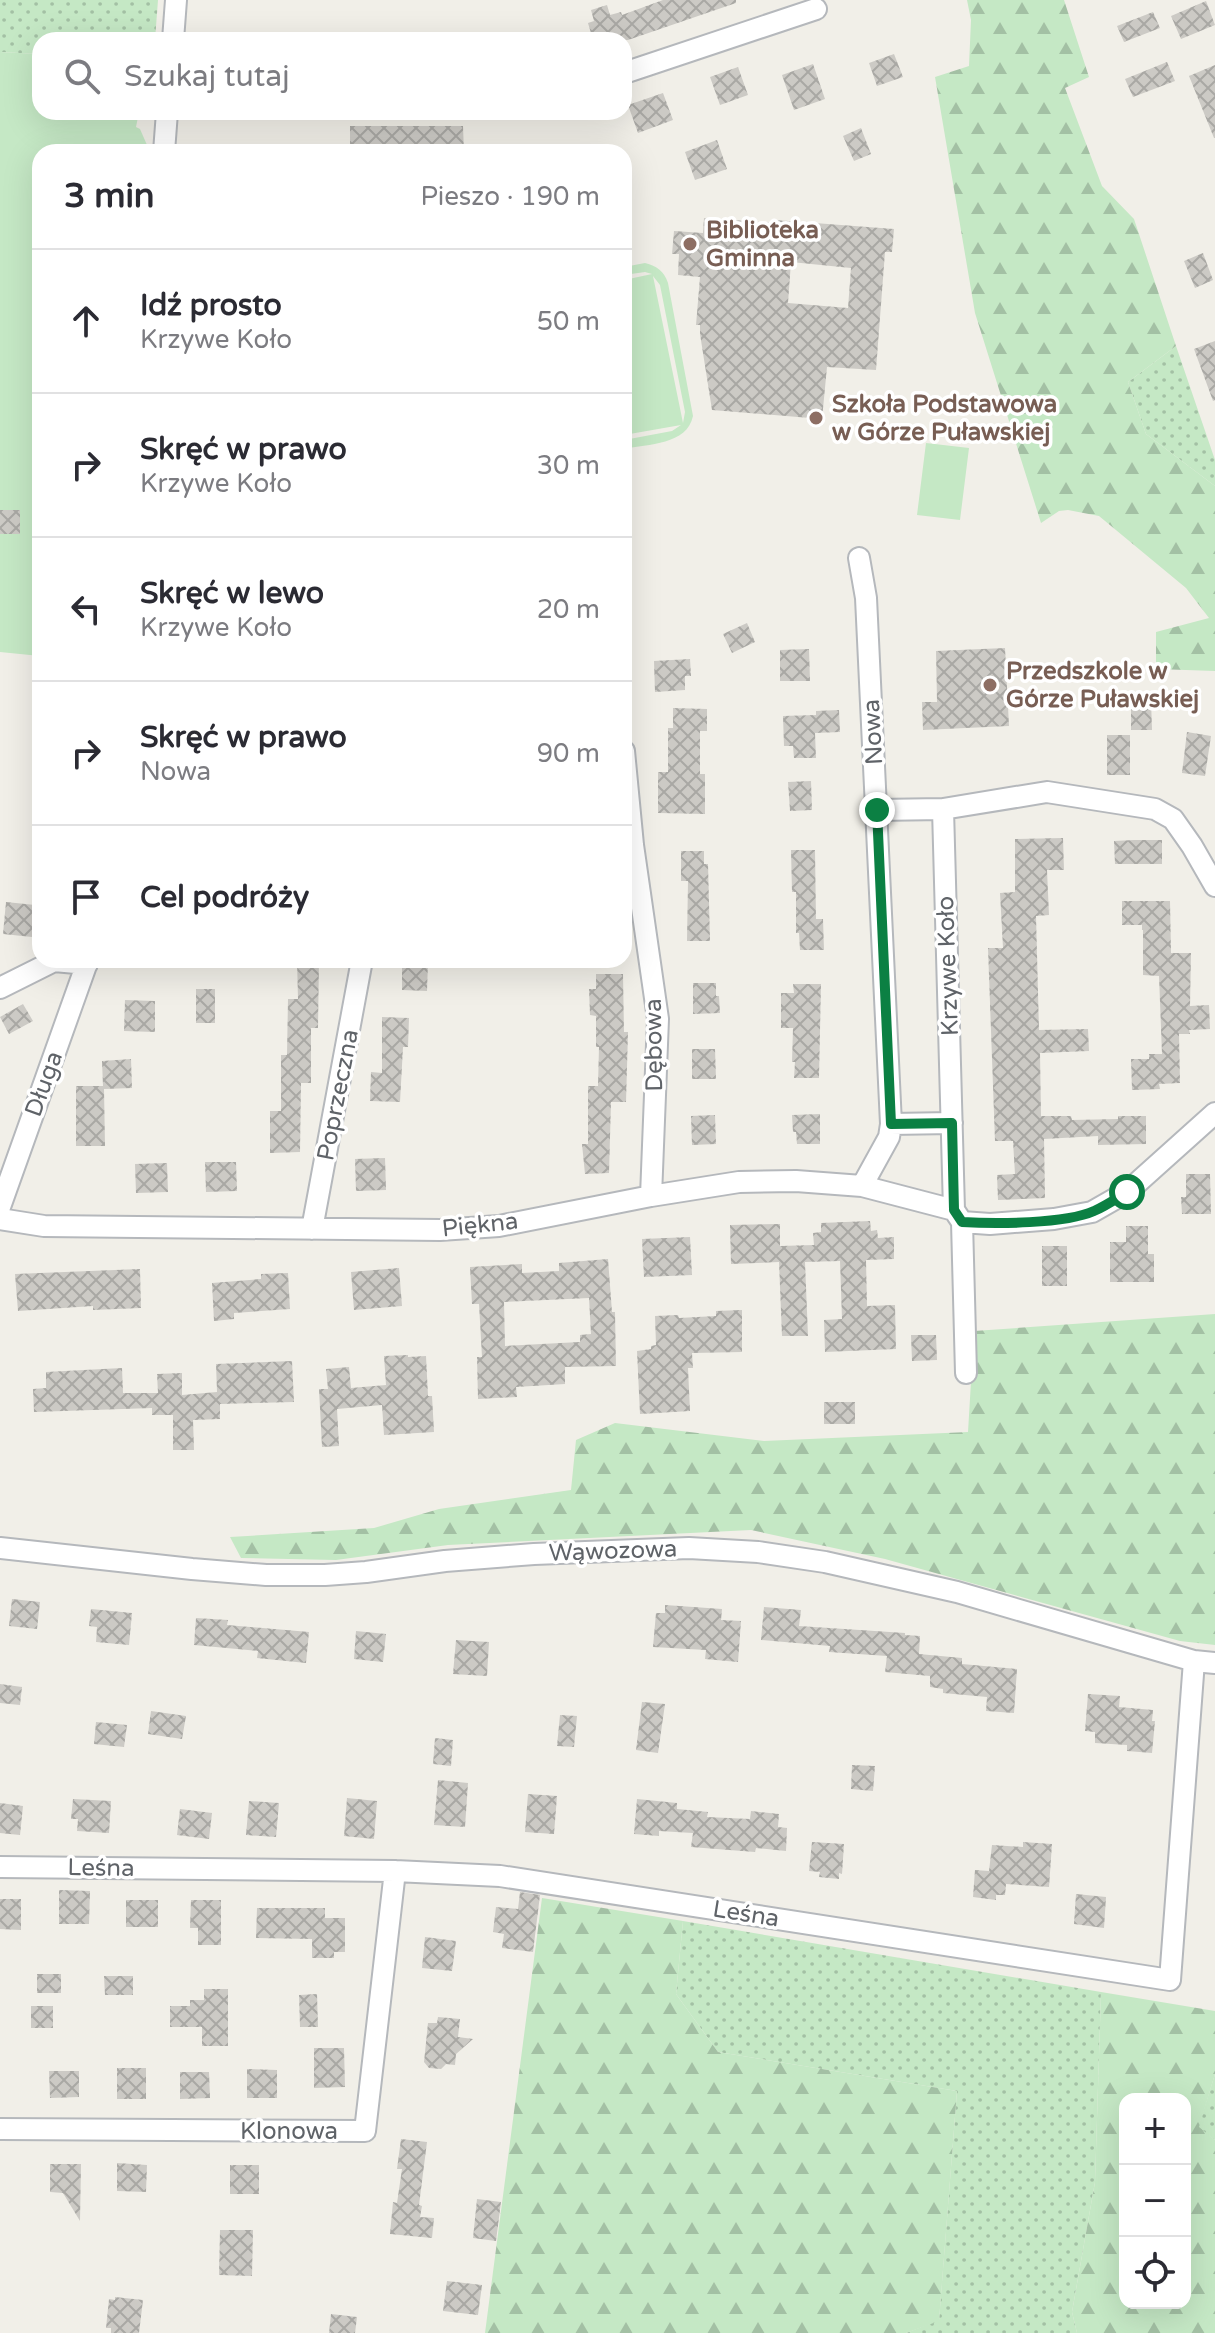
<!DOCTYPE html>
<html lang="pl">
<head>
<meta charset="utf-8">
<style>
	body { margin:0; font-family:"Varela Round",sans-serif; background:#f7f7f7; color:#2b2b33 }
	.controls { position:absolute; right:24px; bottom:24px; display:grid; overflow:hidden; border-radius:16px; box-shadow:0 8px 32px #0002 }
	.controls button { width:72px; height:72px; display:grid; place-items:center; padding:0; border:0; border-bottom:2px solid #e1e1e2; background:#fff; color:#2b2b33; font:40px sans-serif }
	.stop { position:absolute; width:24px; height:24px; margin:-18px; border:6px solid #0b8043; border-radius:50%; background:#fff }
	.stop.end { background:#0b8043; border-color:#fff; box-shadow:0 2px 8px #0008 }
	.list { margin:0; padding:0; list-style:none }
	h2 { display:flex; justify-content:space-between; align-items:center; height:104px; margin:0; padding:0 32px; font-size:34px }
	h2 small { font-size:26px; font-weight:400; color:#7c7c81 }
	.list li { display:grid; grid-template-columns:52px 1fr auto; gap:24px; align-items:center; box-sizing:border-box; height:144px; padding:0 32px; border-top:2px solid #e1e1e2 }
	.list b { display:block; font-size:30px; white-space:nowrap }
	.list p { margin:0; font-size:26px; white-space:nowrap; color:#7c7c81 }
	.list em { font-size:26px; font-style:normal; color:#7c7c81 }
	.icon { flex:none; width:44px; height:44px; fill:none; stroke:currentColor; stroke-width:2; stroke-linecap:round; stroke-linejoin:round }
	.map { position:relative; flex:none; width:1215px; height:2333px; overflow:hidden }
	.search { position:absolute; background:#fff; box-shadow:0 8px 32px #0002; left:32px; top:32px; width:600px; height:88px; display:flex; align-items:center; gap:20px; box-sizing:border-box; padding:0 28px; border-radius:24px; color:#7c7c81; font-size:30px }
	.panel { position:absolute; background:#fff; box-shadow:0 8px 32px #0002; left:32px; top:144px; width:600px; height:824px; border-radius:24px }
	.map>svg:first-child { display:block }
	.grass { fill:url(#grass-dots) }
	.forest { fill:url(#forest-firs); fill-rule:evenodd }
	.park { fill:#c5e8c5; fill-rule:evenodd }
	.building { fill:url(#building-cross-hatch); fill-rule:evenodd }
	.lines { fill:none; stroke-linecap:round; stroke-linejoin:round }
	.street-casing { stroke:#b5b8bc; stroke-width:24 }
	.street { stroke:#fff; stroke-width:20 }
	.route { stroke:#0b8043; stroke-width:10 }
	.education-dot { fill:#8d6e63; stroke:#fff; stroke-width:3 }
	.labels { text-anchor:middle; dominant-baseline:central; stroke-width:7; stroke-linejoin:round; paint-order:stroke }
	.education-label { font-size:24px; font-weight:bold; fill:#785e54; stroke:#fff; text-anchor:start }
	.street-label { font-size:24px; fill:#5f6368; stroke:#fff }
</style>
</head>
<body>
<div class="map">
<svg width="1215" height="2333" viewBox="0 0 1215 2333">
	<defs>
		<pattern id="grass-dots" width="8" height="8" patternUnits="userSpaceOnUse" patternTransform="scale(2)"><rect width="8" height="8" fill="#c5e8c5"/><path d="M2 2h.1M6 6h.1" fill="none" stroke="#a3c0a4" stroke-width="1.8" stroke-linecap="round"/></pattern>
		<pattern id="forest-firs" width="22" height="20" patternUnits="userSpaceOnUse" patternTransform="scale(2)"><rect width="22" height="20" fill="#c5e8c5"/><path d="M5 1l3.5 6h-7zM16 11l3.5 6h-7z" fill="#a3c0a4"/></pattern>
		<pattern id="building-cross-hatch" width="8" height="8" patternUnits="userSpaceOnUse" patternTransform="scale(2)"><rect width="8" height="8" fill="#cccac5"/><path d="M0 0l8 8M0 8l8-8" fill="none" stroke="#a9a8a4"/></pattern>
	</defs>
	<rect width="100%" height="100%" fill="#f1efe8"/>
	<!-- grass -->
	<path class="grass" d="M0,0h158l-3,40h-115v14l-40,-2z
		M1176,346l39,114v26l-69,-52 -18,-52z
		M683,1921l418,71 -6,190 -23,130 5,21h-171l33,-13 18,-229 -239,-39 -42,-58z
		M1215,2074v66l-17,-12z"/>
	<!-- forest -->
	<path class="forest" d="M967,0h97l25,77 -24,11 37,98 32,33 42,127 -48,36 18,52 69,52v185l-59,-2v-37l53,-14 -23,-30 -87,-72 -31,-6 -9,1 -18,12 -66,-210 -40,-236 34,-11 2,-46z
		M1215,1314v331l-35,-4 -295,-82 -134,-29 -303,15 -112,15 -95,-2 -11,-21 144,-9 65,-19 132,-19 5,-50 39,-17 149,18 204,-9 6,-101z
		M542,1898l141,23 -7,73 42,58 239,39 -18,230 -33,12h-421z
		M1101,1992l114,19v63l-16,53 16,13v193h-138l-5,-21 23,-130zM1185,2099v204h-60v-204z"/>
	<!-- park -->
	<path class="park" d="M0,52l40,2v58h99l-3,15 4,2 7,16 -1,7h-106v504l-40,-4z
		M645,263c12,3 19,8 23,20l25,133c-6,29 -45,28 -69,33v-9l48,-9 9,-6 -57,10v-155l28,-6 -7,-2 -21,3v-8zM653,276l7,9 25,127 -2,11z
		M926,443l43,5 -9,72 -43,-5z"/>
	<!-- building -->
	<path class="building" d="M663,0h73v3l-108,37h-35l-5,-17 6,-2 -3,-11 16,-5 3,10 11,-3 1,3z
		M1206,1l9,24 -34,14 -10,-23z
		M1153,12l7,16 -36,14 -7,-16z
		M894,54l9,23 -26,9 -8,-23z
		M1167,62l8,19 -42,16 -8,-18z
		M813,64l12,35 -31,11 -12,-35z
		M1215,65v73h-1l-25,-62z
		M738,67l10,28 -28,10 -10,-28z
		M663,93l10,27 -35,13 -10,-28z
		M350,126h113l1,26h-114z
		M861,128l10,26 -17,7 -11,-25z
		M717,140l10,29 -32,11 -10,-28z
		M704,218l71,5v-3l119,9 -2,23h-7l-9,118 -49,-3 -5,52 -110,-9 -12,-76v-9h-4l4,-48 -22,-2 1,-21h-7l2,-23 29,2zM791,262l60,6 -3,40 -60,-5z
		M1203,253l10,27 -18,8 -11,-27z
		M1215,341v59l-2,1 -19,-52z
		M0,510h20v24h-20z
		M747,623l8,19 -23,11 -9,-19z
		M1005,648l4,78 -86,4 -1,-28h15l-1,-51z
		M809,649l1,32h-30v-31z
		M690,659l1,17h-6v14l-30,2 -1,-31z
		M1131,699h20l1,31h-21z
		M673,708l34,1v22h-7v43h5v40l-47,-1v-41h10v-44h5z
		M839,710l1,22 -25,1 1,25h-22l-1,-12h-9l-1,-30 33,-1v-4z
		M1187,732l24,4 -6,40 -23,-3z
		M1107,735h23v40h-23z
		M811,781l1,29 -22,1 -2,-29z
		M1063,838l1,32h-17l2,45 -13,1 3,114 49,-1 1,22 -49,2 1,63h30l1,4 46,-1v-3h28v28l-48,1v-9l-54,3 1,59 -47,2 -1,-25 18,-1 -2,-33h-18l-7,-193h15l-3,-55 15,-1v-53z
		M1134,840h28v24h-47l-1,-23z
		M791,850h24l1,69h7l1,31h-24l-1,-17h-3v-41h-4z
		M681,851h23v13h4l2,77h-23l1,-60h-7z
		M1122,901h48l1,52h20l-1,53 19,-1 1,24 -21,1 1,4h-11l1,49 -21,1 1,5 -28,1 -1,-31h18v-5h13l-3,-78 -16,-1v-45h-1v-5h-20z
		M6,902l29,3 -3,32 -29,-3z
		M297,960h22l-1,68h-7v55h-10l-1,69 -30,1v-42h11v-56h6l1,-56h10z
		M402,961l26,1 -1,29 -25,-1z
		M596,974h27l1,58h4l-2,70h-15l-2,71 -24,1 -3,-30h6v-58h10l1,-39h-3v-31l-6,-1 -1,-26h7z
		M693,983h23v13h3l1,17 -27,1z
		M793,984h28l-2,94h-25l1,-16h-3l1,-34h-12v-35h13z
		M196,989h19v34h-19z
		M125,1000l30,1v31l-31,-1z
		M23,1004l10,17 -24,13 -9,-17z
		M382,1017l27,1 -1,29h-5l-3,55 -30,-1 1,-29 11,1z
		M692,1049h23l1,30h-24z
		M131,1059l1,29 -28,1 1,57h-29v-60h27l-1,-25z
		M820,1114v30h-23l-1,-12h-3l-1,-17z
		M715,1115l1,29 -24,1 -1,-29z
		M385,1158l1,32 -30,1 -1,-32z
		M205,1162h31l1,29 -31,1z
		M167,1163l1,29 -32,1 -1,-29z
		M1186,1174h24l1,40h-29l-1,-17h5z
		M870,1221l1,10 6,-1 1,8 16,-1v22l-28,1 1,46 28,-1 1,44 -71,3 -1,-32 18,-1 -2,-58 -35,1 3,74h-26l-3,-74 -48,2 -1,-39 50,-1v22l34,-1 -1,-12 8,-1v-9z
		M1126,1226h22v28h6v28h-44v-40h16z
		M690,1237l2,38 -48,2 -2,-38z
		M1042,1246h25v40h-25z
		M608,1259l4,53h3l1,54 -51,1v17l-49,3 1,10 -39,2 -1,-42h5l-3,-53h-7l-2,-37 52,-3v9l37,-2v-8zM589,1298l2,36 -11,1v7l-75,4 -1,-44z
		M399,1268l3,38 -48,4 -3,-38z
		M140,1269l1,39 -48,2v-4l-75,5 -3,-37z
		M288,1273l2,36 -56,4v6l-20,2 -2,-38 49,-4v-5z
		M742,1310v42l-50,1 1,15h-5l2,43 -50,3 -3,-63 14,-2v-3l5,-1 -1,-29 23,-1 1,3 37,-2v-5z
		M911,1335h25l1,25 -25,1z
		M408,1355v2l18,-1 2,40h4l2,36 -50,3 -2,-30 -45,4 2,37 -17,1 -3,-58h9l-2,-20 23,-2 2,21 35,-3 -2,-29z
		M292,1361l2,41 -74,2v15l-27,1 1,30h-21v-35h-21v-7l-118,4 -1,-23 13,-1v-16l76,-4 1,25h35l-1,-19 25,-1v22l35,-3 -1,-28z
		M824,1402h31v22h-31z
		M12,1599l28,3 -3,27 -28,-3z
		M665,1605l57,4 -1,11 20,1 -3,41 -33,-3 1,-9 -53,-3 3,-34h9z
		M764,1607l37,3 -2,16 106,7v2l15,1 -1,18 43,4v6l55,5 -3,44 -28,-2 1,-14 -44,-4v-4l-13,-2v-11l-45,-4 2,-16 -58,-4 1,-6 -69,-6z
		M91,1609l41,4 -3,32 -33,-3 1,-15 -8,-1z
		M196,1618l32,2 -1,5 82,7 -3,31 -49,-5 1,-7 -64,-6z
		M356,1631l30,3 -3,28 -29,-3z
		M456,1640l33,2 -2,34 -34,-2z
		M0,1684l22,3 -2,18 -20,-2z
		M1088,1694l32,2 -1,11 34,3 -1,11h3l-3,32 -25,-2v-6l-32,-2v-11l-10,-1z
		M642,1702l23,2 -7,49 -22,-3z
		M151,1711l35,5 -4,23 -34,-5z
		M560,1715l17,1 -3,31 -17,-1z
		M96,1722l31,3 -3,22 -30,-3z
		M435,1738l18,2 -2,26 -18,-2z
		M852,1765l23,1 -2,25 -22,-2z
		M438,1780l30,3 -3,44 -31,-2z
		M528,1794l29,2 -3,38 -29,-2z
		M347,1798l30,3 -3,38 -30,-3z
		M73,1799l38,2 -2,32 -32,-2 1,-12h-7z
		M637,1799l40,4v6l31,3 -1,5 43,2 1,-8 28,3 -1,13 9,1 -1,23 -30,-3 -1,4 -64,-5 2,-14 -34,-2v5l-25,-2z
		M249,1801l30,2 -3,34 -30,-2z
		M0,1803l23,3 -3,29 -20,-2z
		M180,1809l32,4 -3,26 -32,-4z
		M812,1842l32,2 -2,30 -3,-1v6l-20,-2 1,-5 -11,-1z
		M1023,1842l29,2 -3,43 -43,-3 -1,11h-9v5l-23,-3 2,-27 14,1 3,-26 31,2z
		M59,1890l31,1 -1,33h-30z
		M520,1892l20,3 -7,57 -31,-4 2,-14 -11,-2 3,-25 22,2z
		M1076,1894l30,3 -2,31 -30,-4z
		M0,1899h21v31l-21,-1z
		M126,1900h32v27h-32z
		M191,1900h30v45h-23v-17h-8z
		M257,1908h68v10h20v34h-11v6h-22v-19l-56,-1z
		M425,1937l31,4 -4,30 -30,-3z
		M37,1974h24v19h-24z
		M104,1976h29v19h-28z
		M204,1989h24v57h-26v-19h-32v-21h20v-6h14z
		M317,1994l1,33h-18l-1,-32z
		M31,2006h22v22h-22z
		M438,2017l22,2 -2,18 15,2 -17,15 -1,11 -9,-1 -5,5 -12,-1 -5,-6 4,-39h9z
		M314,2048h30l1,39 -31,1z
		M117,2068h29v31h-29z
		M247,2069l30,1v28h-30z
		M49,2071h30v26l-29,1z
		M180,2072h29l1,26 -30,1z
		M401,2139l26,3 -8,63 3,1 -2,11 14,1 -2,20 -42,-4 3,-32 4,1 5,-34h-5z
		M117,2163l30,2 -1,27 -29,-1z
		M50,2164h31l-1,57 -17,-28 -13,-1z
		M230,2165h29v29h-29z
		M477,2199l24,3 -5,39 -23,-3z
		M220,2230h33l-1,46 -33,-1z
		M447,2281l35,4 -4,30 -35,-4z
		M115,2297l28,3 -4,33h-28v-5h-5l3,-29 6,1z
		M331,2314l26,3 -2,16h-26z"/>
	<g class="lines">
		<!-- street casing -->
		<g class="street-casing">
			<path id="street" d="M173,40l3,-40
				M624,73l192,-64
				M164,152l3,-40
				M859,558l7,40 25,526 -2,13 -27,49
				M624,751l9,94 25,174 -7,177
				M943,809l11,401 8,12
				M877,810l66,-1 104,-17 108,17 18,10 19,27 23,40
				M0,988l54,-27 33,3
				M891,1124l61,-1
				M0,1207l88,-247
				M0,1219l44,7 396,4 59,-4 152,-30 88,-14 57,-1 66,5 92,24
				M962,1222l28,2 64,-5 38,-7 35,-20 88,-79
				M962,1222l4,151
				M312,1229l50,-269
				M0,1548l192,21 74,6h59l41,-3 79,-11 89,-7 155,-6 69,4 67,10 132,30 237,69 21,2
				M0,1867l395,4 105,5 670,104 24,-319
				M0,2129l365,2 30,-260"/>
		</g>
		<!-- street -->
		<use href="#street" class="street"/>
	</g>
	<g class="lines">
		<!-- route -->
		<path class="route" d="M877,810l14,314 61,-1 2,87 8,12c33,2 103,2 132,-11 12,-5 23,-13 33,-19"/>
	</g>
	<!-- markers -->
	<g class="education-dot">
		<circle cx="690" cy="244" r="8"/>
		<circle cx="816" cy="418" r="8"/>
		<circle cx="990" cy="685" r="8"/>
	</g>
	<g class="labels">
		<!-- education labels -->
		<g class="education-label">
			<text x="706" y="230">Biblioteka<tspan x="706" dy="28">Gminna</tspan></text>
			<text x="832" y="404">Szkoła Podstawowa<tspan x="832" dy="28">w Górze Puławskiej</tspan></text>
			<text x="1006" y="671">Przedszkole w<tspan x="1006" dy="28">Górze Puławskiej</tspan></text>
		</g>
		<!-- street labels -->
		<g class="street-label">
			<text transform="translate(873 732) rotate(-93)">Nowa</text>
			<text transform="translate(948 966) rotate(-92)">Krzywe Koło</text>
			<text transform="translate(654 1045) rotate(-91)">Dębowa</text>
			<text transform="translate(44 1084) rotate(-70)">Długa</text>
			<text transform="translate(338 1095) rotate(-79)">Poprzeczna</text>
			<text transform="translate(480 1225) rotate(-6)">Piękna</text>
			<text transform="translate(613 1551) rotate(-2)">Wąwozowa</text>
			<text transform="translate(101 1868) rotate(1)">Leśna</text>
			<text transform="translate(746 1914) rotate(9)">Leśna</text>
			<text x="289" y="2131">Klonowa</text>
		</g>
	</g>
</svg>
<div class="controls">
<button>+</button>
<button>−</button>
<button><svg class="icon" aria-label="locate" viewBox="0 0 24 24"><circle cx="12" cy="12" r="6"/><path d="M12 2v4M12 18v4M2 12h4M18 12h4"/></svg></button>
</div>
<div class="stop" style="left:1127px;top:1192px"></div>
<div class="stop end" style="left:877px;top:810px"></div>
<div class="search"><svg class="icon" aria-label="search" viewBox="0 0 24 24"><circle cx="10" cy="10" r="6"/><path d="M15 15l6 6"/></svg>Szukaj tutaj</div>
<section class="panel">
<h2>3 min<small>Pieszo · 190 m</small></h2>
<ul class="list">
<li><svg class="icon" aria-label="ahead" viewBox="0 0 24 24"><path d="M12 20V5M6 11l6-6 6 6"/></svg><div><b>Idź prosto</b><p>Krzywe Koło</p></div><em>50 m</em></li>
<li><svg class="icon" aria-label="right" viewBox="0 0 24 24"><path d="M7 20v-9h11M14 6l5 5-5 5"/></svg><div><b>Skręć w prawo</b><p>Krzywe Koło</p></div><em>30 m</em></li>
<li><svg class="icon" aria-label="left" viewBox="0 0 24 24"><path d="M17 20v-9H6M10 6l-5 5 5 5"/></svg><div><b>Skręć w lewo</b><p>Krzywe Koło</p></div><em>20 m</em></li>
<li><svg class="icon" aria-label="right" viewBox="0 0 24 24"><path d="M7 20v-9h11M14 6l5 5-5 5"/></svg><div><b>Skręć w prawo</b><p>Nowa</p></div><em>90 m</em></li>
<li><svg class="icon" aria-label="arrive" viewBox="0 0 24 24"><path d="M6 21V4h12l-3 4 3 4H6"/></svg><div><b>Cel podróży</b></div></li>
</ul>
</section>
</div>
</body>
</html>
